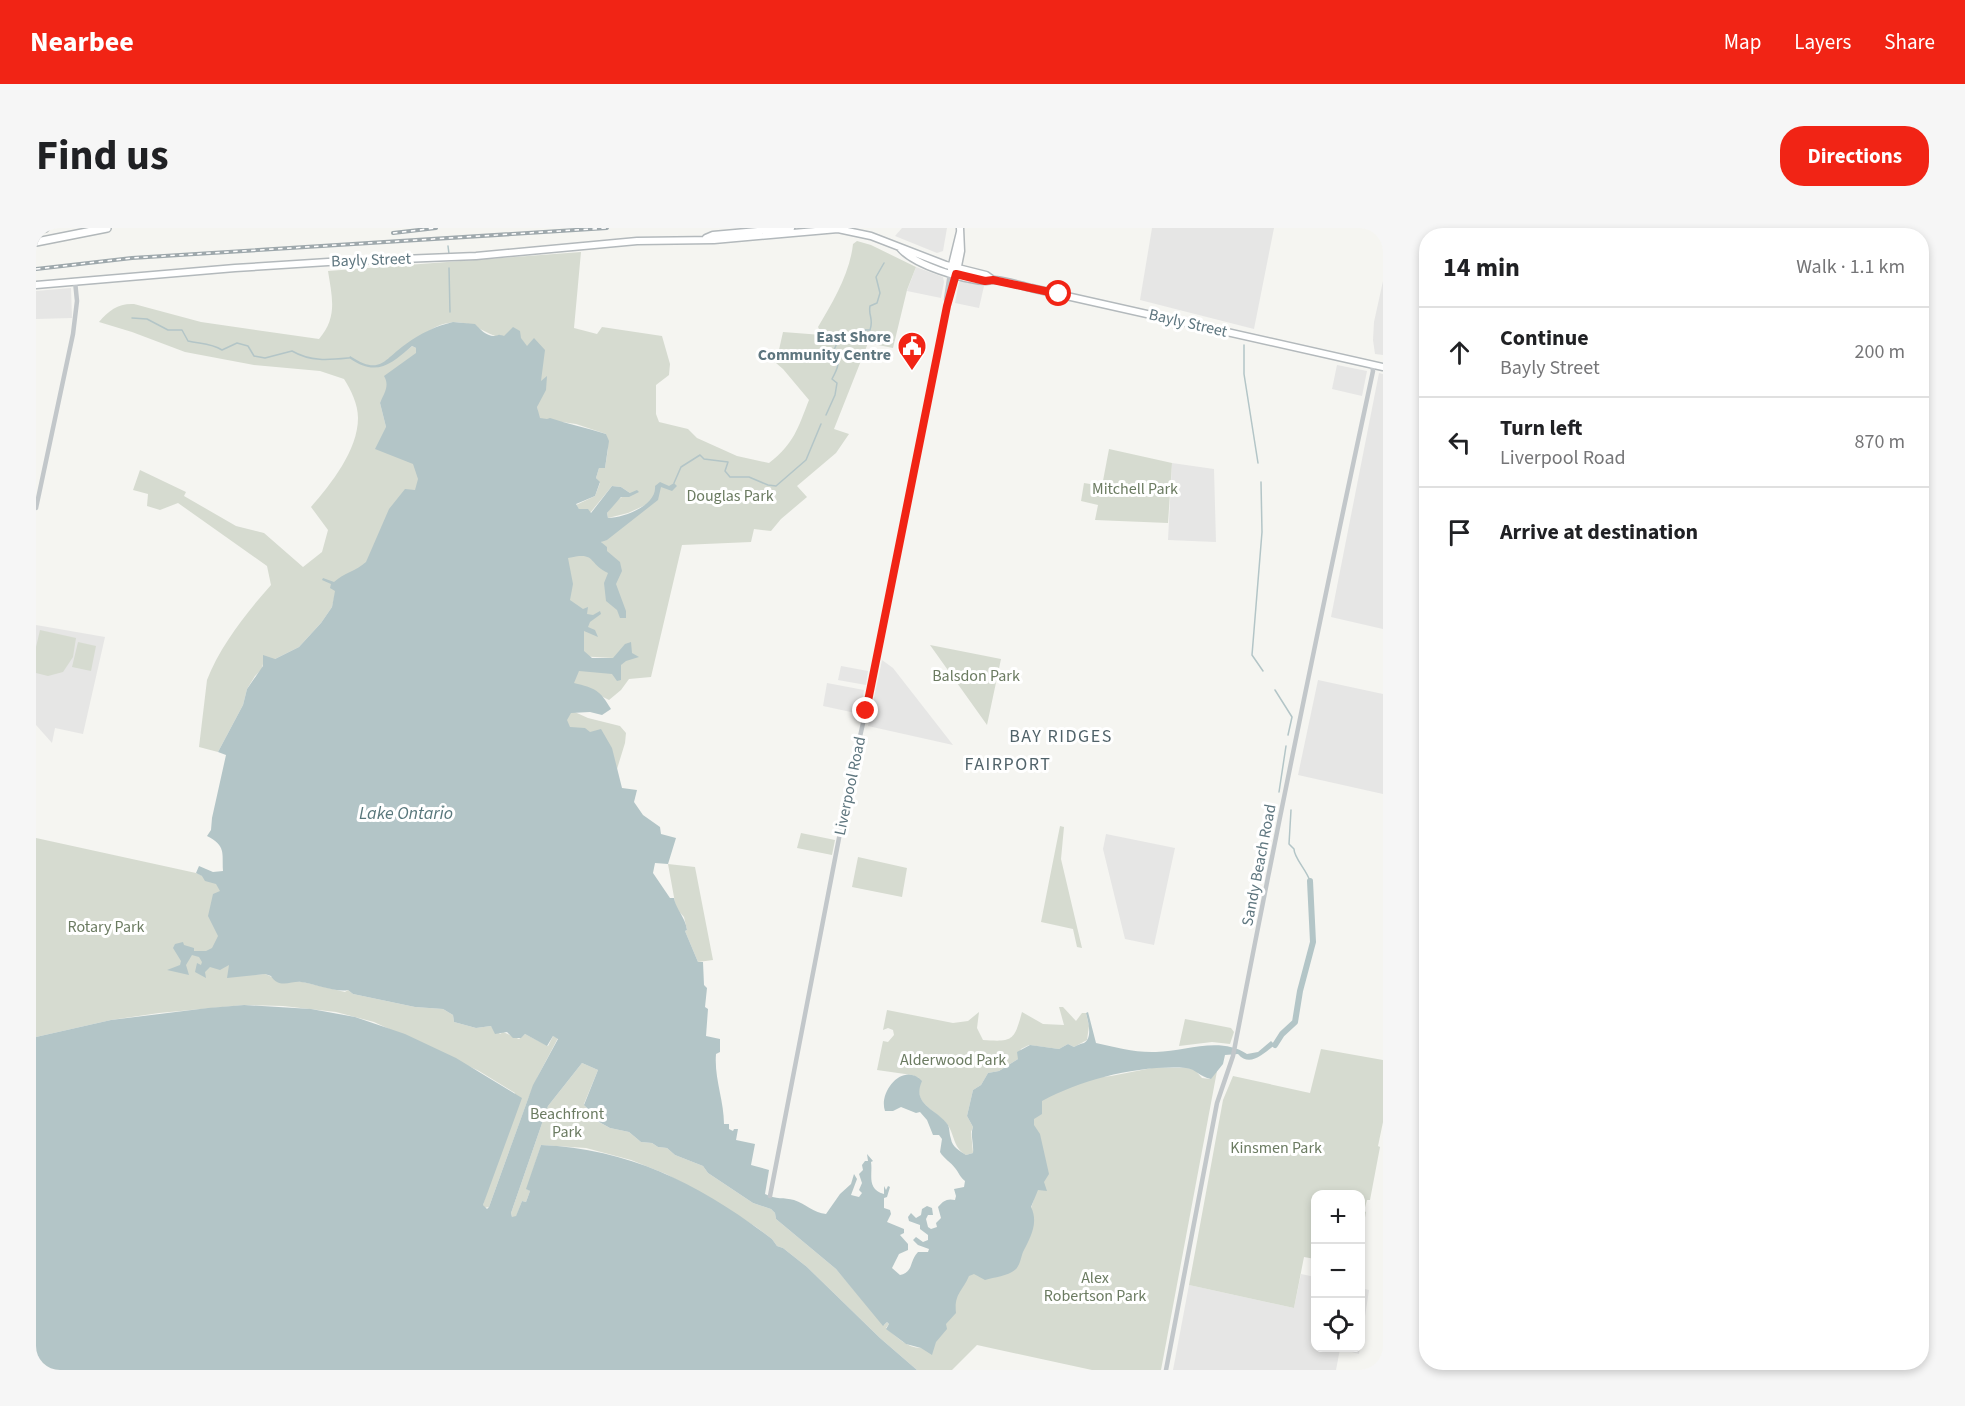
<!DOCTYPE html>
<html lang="en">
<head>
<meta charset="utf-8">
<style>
	body { margin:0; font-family:"Source Sans 3",sans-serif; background:#f6f6f6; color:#202124 }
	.controls { position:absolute; right:18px; bottom:18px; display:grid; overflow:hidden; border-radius:12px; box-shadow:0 3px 9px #0003 }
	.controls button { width:54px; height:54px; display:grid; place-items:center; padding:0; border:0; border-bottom:2px solid #e0e0e0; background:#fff; color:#202124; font:30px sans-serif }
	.stop { position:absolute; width:18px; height:18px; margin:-14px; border:4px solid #f12415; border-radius:50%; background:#fff }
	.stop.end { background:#f12415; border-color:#fff; box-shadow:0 2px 6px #0008 }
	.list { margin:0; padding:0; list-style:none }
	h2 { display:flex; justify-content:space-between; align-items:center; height:78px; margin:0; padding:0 24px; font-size:26px }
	h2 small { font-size:20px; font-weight:400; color:#757577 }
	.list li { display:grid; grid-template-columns:39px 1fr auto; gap:18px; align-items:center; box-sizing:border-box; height:90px; padding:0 24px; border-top:2px solid #e0e0e0 }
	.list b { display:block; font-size:22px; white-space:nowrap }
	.list p { margin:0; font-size:20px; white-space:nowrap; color:#757577 }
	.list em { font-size:20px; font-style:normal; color:#757577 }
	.icon { flex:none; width:33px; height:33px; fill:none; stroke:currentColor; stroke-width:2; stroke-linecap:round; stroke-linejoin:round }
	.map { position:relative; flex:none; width:1347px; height:1142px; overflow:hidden; border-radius:24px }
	header { display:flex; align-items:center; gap:36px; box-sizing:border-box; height:84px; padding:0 30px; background:#f12415; color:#fff }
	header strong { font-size:28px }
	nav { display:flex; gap:33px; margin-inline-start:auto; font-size:21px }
	.intro { display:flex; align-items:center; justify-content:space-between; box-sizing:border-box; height:144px; padding:0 36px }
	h1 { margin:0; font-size:42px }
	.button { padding:15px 27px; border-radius:24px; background:#f12415; color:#fff; font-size:21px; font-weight:700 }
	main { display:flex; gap:36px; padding:0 36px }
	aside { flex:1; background:#fff; border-radius:24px; box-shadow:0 3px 9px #0003 }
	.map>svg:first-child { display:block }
	.built { fill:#e6e6e5 }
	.green { fill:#d6dbd0 }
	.water { fill:#b3c5c7 }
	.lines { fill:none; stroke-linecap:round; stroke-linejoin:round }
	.stream { stroke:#b3c5c7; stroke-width:1.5 }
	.river { stroke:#b3c5c7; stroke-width:6 }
	.major-casing { stroke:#b3b9bc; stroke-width:9 }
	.highway-casing { stroke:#b2b8ba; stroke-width:10 }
	.minor { stroke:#c2c7ca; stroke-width:4.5 }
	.major { stroke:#fff; stroke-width:6 }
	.highway { stroke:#fff; stroke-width:7 }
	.rail-casing { stroke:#9ea8ac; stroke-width:4 }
	.rail { stroke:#fff; stroke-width:1.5; stroke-dasharray:4.5; stroke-linecap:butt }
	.route { stroke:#f12415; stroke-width:8 }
	.labels { text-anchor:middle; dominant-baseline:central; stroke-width:6; stroke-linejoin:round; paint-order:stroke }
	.street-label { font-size:16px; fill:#5e767f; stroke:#fff }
	.poi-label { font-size:16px; font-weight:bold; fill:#5e767f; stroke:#fff; text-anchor:end }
	.park-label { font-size:16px; fill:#6b7b61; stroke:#fff }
	.neighbourhood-label { font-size:18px; letter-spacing:1.5px; fill:#506269; stroke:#fff }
	.water-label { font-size:18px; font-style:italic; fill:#58777b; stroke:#fff }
</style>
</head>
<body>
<header>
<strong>Nearbee</strong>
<nav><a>Map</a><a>Layers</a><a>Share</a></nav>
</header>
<div class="intro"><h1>Find us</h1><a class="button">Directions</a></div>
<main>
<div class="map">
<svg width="1347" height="1142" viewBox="0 0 1347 1142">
	<rect width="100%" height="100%" fill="#f5f5f1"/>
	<!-- built -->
	<path class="built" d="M866,0h45l-4,23 -6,2 -42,-17z
		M1116,0h122l-20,101 -114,-29z
		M880,39l27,10 1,5 -3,16 -34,-7z
		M925,53l23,5 -5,22 -24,-5 4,-21z
		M1347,53v74l-8,-1 -2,-14 1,-18z
		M35,60l1,30 -36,1v-28z
		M1301,137l30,6 -5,25 -30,-7z
		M1343,145l4,1v255l-52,-12z
		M1136,235l42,6 2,73 -48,-2z
		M0,397l69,12 -22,97 -28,-6 -3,15 -16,-18z
		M846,432l11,8 60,77 -85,-19z
		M805,438l27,5 -2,14 -28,-5z
		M1282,452l65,14v100l-85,-19z
		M791,455l37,7 -4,24 -37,-8z
		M1070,606l69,14 -21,97 -29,-6 -22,-90z
		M1265,1046l14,3 1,71h44l-1,6 -19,-5 -4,21h-163l16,-85 105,23z
		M1325,1060l8,2 -8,54 -1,-56z"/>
	<!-- green -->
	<path class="green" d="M821,13l14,4 45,22 -9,23 -14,58 -25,-5 -34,86 15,5 -13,19 -39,33 10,11 -26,22 -10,12 -17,-2 -3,13 -69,3 -31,132 -22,2 -8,11 -12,10 -8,-4 -26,-4 -8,-22 46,-12 -36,-2 -13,-53 -15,-47 58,-5 -6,-9 49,-39 -22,10 -20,5 -1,-5c6,-9 12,-16 23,-20l-9,-6 -9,-1 -22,27 -11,-4 -3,-4 19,-9 5,-13 -4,-5 3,-10h6l3,-19 -2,-15 -30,-10 -14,-2 -18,28 -7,-43 4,-36 -21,-34c-20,6 -31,-5 -49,-12 -28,-10 -49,9 -66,27l7,-6 4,2 1,5 -16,12 -21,38 6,24 67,5 -75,127 -42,31 -4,17 -11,16 -22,24 -24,12h-11l-2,10 -7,7 -8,13 -4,16 -25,47 -19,-5 8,-67c13,-34 40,-68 64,-95l-4,-19 -89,-63 -18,7 -13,-4 1,-12 -15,-4 7,-20 46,22 -2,4 52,30 28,7 39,34 19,-15 6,-22 -17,-23c20,-23 47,-57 47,-89 0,-14 -7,-28 -14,-39l-24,-8 -66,-6 -69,-13 -53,-20 -33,-10c10,-12 20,-19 35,-18l67,18 118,17c19,-22 13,-42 9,-68l253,-19 -7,76 23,6 5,-7 60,9 8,28 -1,11 -13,10v29l3,8 29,7 9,9 40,18 32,7c25,-19 29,-35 40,-63l-26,-31 -7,-6 7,-31 39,3 -4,-8c15,-25 32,-54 35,-83z
		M1073,221l63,14 -4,60 -73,-3 3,-15 -17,-4 3,-18 18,3z
		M4,402l36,8 -3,19 -10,15 -15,4 -12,-3v-26z
		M42,414l18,4 -5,25 -19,-4z
		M894,417l71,14 -14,66z
		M523,477l29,13 32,8 6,7 -1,10 -8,26 -43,-29z
		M1024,598l4,1 -3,32 21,89 -5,-1 -4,-18 -32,-7z
		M765,605l34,7 -3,15 -35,-7z
		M0,610l160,35 25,11 30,91 14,-1 21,9 8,-2 9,1 42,10 3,-2 5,4 62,13 28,2 10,6 1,7 22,6 15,-2 9,8 3,-2 16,7 6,-5 23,12 5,-10 5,2 -20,38 -10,23 -39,108 -5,1 -1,-3 32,-112 -36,-22 -105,-49 -38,-10 -53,-6 -39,-1 -85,8 -48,7 -75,17z
		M822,629l49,11 -5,29 -50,-10z
		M632,636l27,3 18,93 -15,2 -13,-31 2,-1 -3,-13 -8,-9z
		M1023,779h4l13,14 6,-8h4l3,13 -2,14 -13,7 -6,-3 -9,5 -30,-4 -8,4 -3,10 -19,12 -11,2 -7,12 -8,5 -6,26 6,11 -2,5 2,21 -7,2c-12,-7 -11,-17 -17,-28 -7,-12 -24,-18 -29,-30 -2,-7 -1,-13 -1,-19l-7,-3 -35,-5 6,-29 5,1 6,-7 -1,-5 -5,-2 -5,2 4,-20 66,13 15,-2 11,-9 -2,16 6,12c30,2 31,1 39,-28l21,12 21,1z
		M1149,791l46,9 3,4 -4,12 -18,-2 -33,4z
		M1285,821l62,11v62l-5,24 2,1 -10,53h-3l-3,11 2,1 -5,29 -1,-47h-44l-1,65 -11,-2 -10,51 -105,-23 34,-185 10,-24 77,17z
		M546,835l16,7 -14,34 9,15 17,9 19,4 12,10 11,1 6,4 9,1 8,7 28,11 5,7 45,30 18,6 4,4 1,6 60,50 48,56 3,-3 2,2 -3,4c11,9 21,20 35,20l38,-69 72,-71 3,-9v-57l-3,-38 54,-25 26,-3 41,-8h35l7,1 8,9 8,1 7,-8 -56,299h-69l-115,-25 -25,25h-35l-37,-32 -73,-71 -24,-19 -6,-2 -5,-7 -16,-12 -49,-31 -41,-22 -35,-14 -45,-12 -45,-3 -14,44 3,2 -4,11 -4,-1 -6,16h-4l-1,-4 37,-107z"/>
	<!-- water -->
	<path class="water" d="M417,94l22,2c5,5 11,12 19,12 9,-1 1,-2 10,0l9,-9 7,4 1,7 6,8 7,-8 11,12 -4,31 6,-5 -1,14 -9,17 3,11 7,1 3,-1c18,6 37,10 56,16l3,7 -4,27h-6l-3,10 4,4 -5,14 -19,8 3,5h9l3,4 21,-27 9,1 9,6 7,-3 2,2 -10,5h-8l-14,16 1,5c16,0 49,-13 47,-32l5,-4 9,4 5,-3 3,3 -5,5 -11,-4 -3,13 -51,40 -6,2 6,5v4l13,11 2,9 -6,13 10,27v7h-6l-3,-8 -11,-9 -2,-18 4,-10c-21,-10 -11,-22 -40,-15l5,26 -3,16 13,9 5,-2 -1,7 6,1 7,-4 1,3 -11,8 -2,5 7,3 3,7 -14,-6v20l8,7h21l12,-14 6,-2 1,11 7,4 -13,4 -5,4v15l-4,1 -5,-7 -33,-3 -5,12c21,5 26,7 37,26l-9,6 -12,-3 -19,1 -4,7 3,7 15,1 5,4 11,-3 11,19 10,40 15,2 -3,12 9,13 17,12 1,7 15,4 -8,26 -13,-1 -2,10 17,25h4c2,12 11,18 13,32l-2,1 13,31h5l1,23 3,3 -2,19 3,2 -2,27 14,3v13l-4,2c-2,24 8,46 8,70h5v5l4,2 1,-2h4l-2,11 19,4 -4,21 18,5 -4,24c11,6 19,3 29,6 12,4 20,13 32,14l14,-20 11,-10 3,-10 3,5 -6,16 8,2 3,-4 -3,-3 3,-7 -3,-9 4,-4 -1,-5 3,-4h3l-1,-7 6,7 -2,1c2,12 -5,27 13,32v-8l2,4 2,-4 2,1 -3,10 -3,1v10l6,2 1,4 -4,8 17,7v4l-4,2 8,9v6l-9,4 -7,14 8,7c14,-3 9,-14 18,-23h10l1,-3 -11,-4 -5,-5 3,-3 7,5 5,-2v-5l-8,-6v-4l-11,-4 -1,-4 3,-4 5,5 5,-3 1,-6 5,-3 5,2 1,7h-5l-2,4 2,8 3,2 6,-2 -1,-4 5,-5 -3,-11c5,-6 9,-9 17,-7l1,-4 -2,-7 10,-2 1,-6c-5,-4 -6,-8 -10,-13 -4,-6 -11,-9 -15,-16l2,-13 -3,-4h-6l-6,-15 -7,-8 -4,1 -15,-6 -8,4h-8c-7,-20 19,-50 37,-30 -11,24 15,28 26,44 2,4 1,9 3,14 1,8 9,12 15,16l7,-2c1,-9 -3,-18 0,-26l-6,-11 6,-26 8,-5 7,-12 11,-2 19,-12 -1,-7 13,-7 29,4 9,-5 6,3c3,-2 6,-3 10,-4 9,-5 4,-22 2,-30l2,-1 8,31c19,4 40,10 60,9 30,-1 64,-16 91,2l11,-2 13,-11 4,4c-11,8 -25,23 -37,9l-13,1 -2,9 -12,15c-11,-2 -15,-10 -25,-11 -47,-3 -103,11 -144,33v13l-8,5v6l6,9 9,40 -5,8 3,9 -9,-1 -7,17c8,16 -1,31 -8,45 -2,5 -3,13 -7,17 -7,7 -21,8 -31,11l-11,-6 -5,2c-7,16 -15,18 -13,37l-10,11 1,5 -11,13 -4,13 -11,-7 -15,-4 -20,-15 3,-5 -2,-2 -4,4 -47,-57 -60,-50 -1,-6 -4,-4 -18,-6 -45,-30 -5,-7 -28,-11 -8,-7 -9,-1 -6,-4 -11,-1 -12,-10 -19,-4 -22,-12 -1,-8 -3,-3 14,-35 -16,-7 -34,43 -37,107 1,4 4,-1 6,-15 4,1 4,-11 -4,-2 15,-44c91,4 160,40 231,94l5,7 6,2 24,19 73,71 37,32h-881v-333l75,-17 97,-12 36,-3 67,4 44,8 50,17 51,24 66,40 -39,107 4,4 2,-2 44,-122 25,-46 -5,-3 -6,10 -22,-12 -4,4h-8l-6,-6 -12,2 -4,-8 -15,2 -22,-6 -1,-7 -10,-6 -28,-2 -62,-13 -5,-4c-10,3 -33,-6 -47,-8 -7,-1 -17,4 -24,0 -2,-1 -5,-4 -6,-6l-6,-2 -38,4 2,-13 -9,5 -10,-3 -5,5 1,6 -11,-6 2,-9 4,2 1,-3 -3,-5 -7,-2 -6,10 3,10 -22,-5 13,-5 1,-4 -8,-13 2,-4 8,-2 1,3 10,3v3h12l6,-3 6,-12 -10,-20 5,-22 7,-3 -4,-7 -11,-3 -3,-5 -6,-3 3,-7 14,6 10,-1c-1,-19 3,-25 -16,-35l4,-6 1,-12 14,-63 -8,-3 25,-47 4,-16 16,-23v-11l12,4 24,-12 22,-24 11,-16 3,-16 -5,-3 1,-4 -9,-4 1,-2 11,4c10,-9 22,-11 32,-20l23,-53 16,-20 10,1 3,-11 -5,-15 -38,-15 11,-22 -6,-24c4,-10 10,-17 4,-27l32,-23v-5l-4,-2c-22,19 -36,31 -63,12l1,-2c31,20 33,4 56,-12 15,-11 30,-18 47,-22z"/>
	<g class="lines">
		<!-- stream -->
		<path class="stream" d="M412,18l1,8
			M413,40l1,44
			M96,90l15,1 21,11h14l6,11c12,3 23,2 34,9l15,-7 11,3 6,10 11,2 27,-7c19,11 37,9 57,7
			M1208,117v29l14,89
			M790,187l9,-20 2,-12 -5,-4c6,-11 9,-17 2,-29l4,-9 17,-6 4,-5h11c4,-11 -2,-15 0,-24l7,-3 3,-10 -4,-16 8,-14
			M1225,254l1,50 -10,123 11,16
			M638,255l7,-16 19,-12 4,4 24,3 -3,9 5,6h19l19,8 8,1 30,-26 15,-36
			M1239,462l17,27 -4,18
			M1243,564l7,-46
			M1255,582l-2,34 5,5c0,9 12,20 16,32"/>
		<!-- river -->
		<path class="river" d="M1239,817l7,-11 13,-12 5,-31 13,-49 -3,-61"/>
		<!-- major casing -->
		<g class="major-casing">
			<path id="major" d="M670,10l7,-3 78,-7
				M864,20c14,17 63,32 86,33 7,0 2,-2 9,-1 12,1 24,5 36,8l352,79
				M915,41l9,-37
				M921,43l4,-20 -1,-23
				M0,57l199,-17 93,-6 148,-6 161,-15 77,-1 124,-11 33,7 75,29 40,10 7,5"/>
		</g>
		<!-- highway casing -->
		<g class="highway-casing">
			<path id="highway" d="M0,2l9,-2
				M0,14l71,-14"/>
		</g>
		<!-- minor -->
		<path class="minor" d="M911,78l-1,-7 4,-26
			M0,280l37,-174 4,-33 -2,-20
			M734,968l80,-415 29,-129 68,-346 9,-32
			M1130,1142l51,-267 16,-47c44,-229 91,-457 140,-685l-1,-7"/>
		<!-- major -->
		<use href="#major" class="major"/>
		<!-- highway -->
		<use href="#highway" class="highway"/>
		<!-- rail casing -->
		<g class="rail-casing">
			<path id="rail" d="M357,5l43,-5
				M0,41l96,-11 475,-30"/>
		</g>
		<!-- rail -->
		<use href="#rail" class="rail"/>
	</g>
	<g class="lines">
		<!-- route -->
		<path class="route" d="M830,483l81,-405 9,-32 29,7 8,-1 66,14"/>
	</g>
	<!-- icons -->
	<defs>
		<g id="civic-pin" transform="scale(1.5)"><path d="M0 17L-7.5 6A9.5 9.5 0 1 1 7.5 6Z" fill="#f12415" stroke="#fff"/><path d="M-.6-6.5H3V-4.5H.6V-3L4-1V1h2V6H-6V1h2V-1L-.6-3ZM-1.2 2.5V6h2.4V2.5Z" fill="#fff"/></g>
	</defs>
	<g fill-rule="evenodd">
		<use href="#civic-pin" x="876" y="118"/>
	</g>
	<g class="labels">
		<!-- street labels -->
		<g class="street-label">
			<text transform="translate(335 32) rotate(-2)">Bayly Street</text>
			<text transform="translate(1152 95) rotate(13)">Bayly Street</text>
			<text transform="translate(814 558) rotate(-78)">Liverpool Road</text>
			<text transform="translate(1223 637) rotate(-79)">Sandy Beach Road</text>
		</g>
		<!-- poi labels -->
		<g class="poi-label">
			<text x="855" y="109">East Shore<tspan x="855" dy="18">Community Centre</tspan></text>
		</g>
		<!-- park labels -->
		<g class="park-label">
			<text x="1099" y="261">Mitchell Park</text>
			<text x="694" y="268">Douglas Park</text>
			<text x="940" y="448">Balsdon Park</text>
			<text x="70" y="699">Rotary Park</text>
			<text x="917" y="832">Alderwood Park</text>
			<text x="531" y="886">Beachfront<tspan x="531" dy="18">Park</tspan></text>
			<text x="1240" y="920">Kinsmen Park</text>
			<text x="1059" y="1050">Alex<tspan x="1059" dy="18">Robertson Park</tspan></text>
		</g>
		<!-- neighbourhood labels -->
		<g class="neighbourhood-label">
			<text x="1025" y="508">BAY RIDGES</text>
			<text x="972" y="536">FAIRPORT</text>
		</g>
		<!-- water labels -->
		<g class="water-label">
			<text x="370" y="585">Lake Ontario</text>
		</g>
	</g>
</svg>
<div class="controls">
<button>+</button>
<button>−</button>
<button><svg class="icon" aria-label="locate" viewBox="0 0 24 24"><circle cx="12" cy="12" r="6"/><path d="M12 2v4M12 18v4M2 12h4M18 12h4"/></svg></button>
</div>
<div class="stop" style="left:1023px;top:66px"></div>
<div class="stop end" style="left:830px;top:483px"></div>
</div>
<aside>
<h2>14 min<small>Walk · 1.1 km</small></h2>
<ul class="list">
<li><svg class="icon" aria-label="ahead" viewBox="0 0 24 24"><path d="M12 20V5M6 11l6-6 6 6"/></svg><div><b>Continue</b><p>Bayly Street</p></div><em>200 m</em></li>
<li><svg class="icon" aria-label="left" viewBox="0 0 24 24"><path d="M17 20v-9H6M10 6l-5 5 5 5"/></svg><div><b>Turn left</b><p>Liverpool Road</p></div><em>870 m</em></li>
<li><svg class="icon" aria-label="arrive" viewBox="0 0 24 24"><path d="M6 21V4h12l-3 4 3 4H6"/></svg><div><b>Arrive at destination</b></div></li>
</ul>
</aside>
</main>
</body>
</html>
